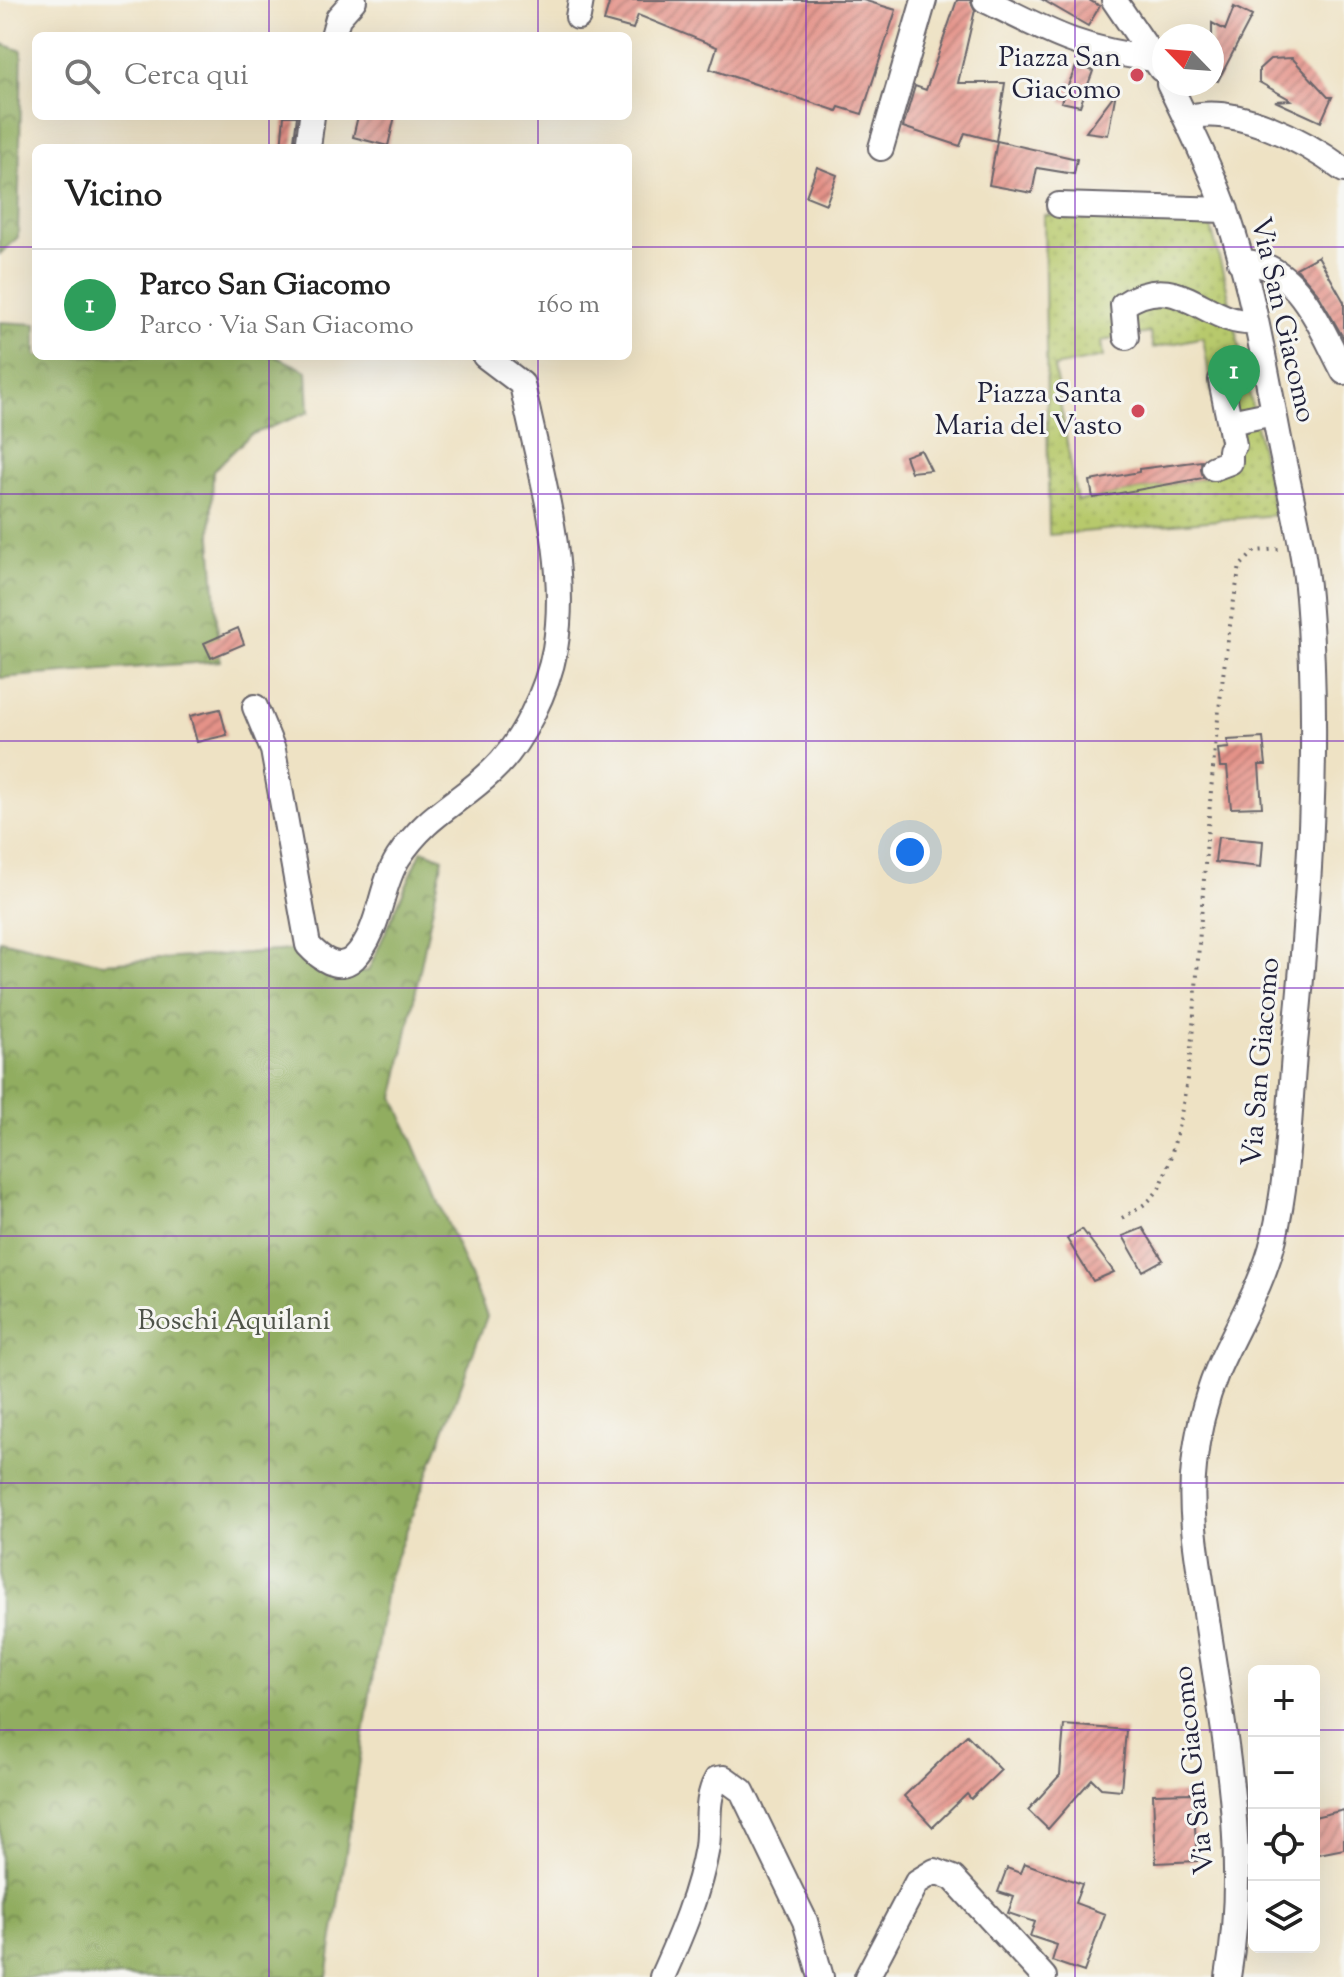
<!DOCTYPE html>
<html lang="it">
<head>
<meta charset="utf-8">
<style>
	body { margin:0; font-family:"Sorts Mill Goudy",serif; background:#f6f6f6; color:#222 }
	.controls { position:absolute; right:24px; bottom:24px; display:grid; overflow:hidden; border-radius:12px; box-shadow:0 8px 32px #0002 }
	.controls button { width:72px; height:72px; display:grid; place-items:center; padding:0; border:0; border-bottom:2px solid #e0e0e0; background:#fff; color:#222; font:40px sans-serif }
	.compass { position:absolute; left:1152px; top:24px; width:72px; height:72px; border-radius:50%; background:#fff; box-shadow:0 8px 32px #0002; rotate:295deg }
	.you { position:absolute; left:910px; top:852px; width:28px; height:28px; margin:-20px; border:6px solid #fff; border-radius:50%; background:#1a73e8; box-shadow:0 0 0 12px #1a73e833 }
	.badge { display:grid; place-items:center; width:52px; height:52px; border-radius:50%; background:#d1495b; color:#fff; font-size:26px; font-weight:700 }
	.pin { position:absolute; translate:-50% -66px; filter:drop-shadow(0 2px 4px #0008) }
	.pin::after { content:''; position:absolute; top:42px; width:28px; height:24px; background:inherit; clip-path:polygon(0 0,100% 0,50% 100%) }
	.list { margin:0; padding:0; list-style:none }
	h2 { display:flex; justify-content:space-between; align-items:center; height:104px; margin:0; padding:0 32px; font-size:34px }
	h2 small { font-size:26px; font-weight:400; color:#767676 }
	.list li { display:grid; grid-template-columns:52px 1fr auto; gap:24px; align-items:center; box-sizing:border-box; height:112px; padding:0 32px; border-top:2px solid #e0e0e0 }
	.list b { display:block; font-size:30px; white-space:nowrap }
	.list p { margin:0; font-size:26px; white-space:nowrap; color:#767676 }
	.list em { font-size:26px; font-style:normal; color:#767676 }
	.icon { flex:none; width:44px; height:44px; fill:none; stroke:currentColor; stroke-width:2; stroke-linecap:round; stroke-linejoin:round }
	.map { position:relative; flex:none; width:1344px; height:1977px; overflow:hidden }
	.search { position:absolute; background:#fff; box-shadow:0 8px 32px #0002; left:32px; top:32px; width:600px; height:88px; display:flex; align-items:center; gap:20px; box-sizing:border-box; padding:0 28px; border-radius:12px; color:#767676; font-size:30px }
	.panel { position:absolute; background:#fff; box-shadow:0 8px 32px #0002; left:32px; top:144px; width:600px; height:216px; border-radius:12px }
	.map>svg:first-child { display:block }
	.forest { fill:url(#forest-crowns); stroke:#5a684e; stroke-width:2 }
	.park { fill:url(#park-dots); stroke:#6c7654; stroke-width:2; fill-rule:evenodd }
	.building { fill:url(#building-hatch) }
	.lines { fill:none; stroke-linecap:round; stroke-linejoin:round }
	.minor-casing { stroke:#69656b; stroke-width:28 }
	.path { stroke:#69656b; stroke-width:4; stroke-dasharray:2 6; stroke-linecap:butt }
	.minor { stroke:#fff; stroke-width:24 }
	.grid { fill:none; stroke:#7b2cbf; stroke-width:2; stroke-opacity:0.55 }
	.poi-dot { fill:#d1495b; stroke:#f6f6f2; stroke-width:3 }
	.labels { text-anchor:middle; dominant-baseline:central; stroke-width:6; stroke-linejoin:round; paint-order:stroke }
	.poi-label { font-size:28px; fill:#22223b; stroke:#f6f6f2; text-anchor:end }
	.street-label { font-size:28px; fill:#22223b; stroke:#f6f6f2 }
	.park-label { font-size:28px; fill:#4f544a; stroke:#f6f6f2 }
</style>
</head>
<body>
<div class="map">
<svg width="1344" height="1977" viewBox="0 0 1344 1977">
	<defs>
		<pattern id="forest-crowns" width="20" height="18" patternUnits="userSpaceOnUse" patternTransform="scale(2)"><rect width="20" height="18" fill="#91ad60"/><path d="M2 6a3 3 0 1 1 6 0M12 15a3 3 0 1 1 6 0" fill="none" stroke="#768c50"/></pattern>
		<pattern id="park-dots" width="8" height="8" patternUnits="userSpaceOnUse" patternTransform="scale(2)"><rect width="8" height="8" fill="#b7c96c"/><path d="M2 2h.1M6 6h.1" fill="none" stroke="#9dac5e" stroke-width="1.8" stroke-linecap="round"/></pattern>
		<pattern id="building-hatch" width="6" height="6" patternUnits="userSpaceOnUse" patternTransform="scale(2)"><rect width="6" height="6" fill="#e49288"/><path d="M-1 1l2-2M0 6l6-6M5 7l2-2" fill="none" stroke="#b87770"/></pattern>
	</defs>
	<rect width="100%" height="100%" fill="#f6f6f2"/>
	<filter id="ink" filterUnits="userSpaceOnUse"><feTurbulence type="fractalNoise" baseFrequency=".0125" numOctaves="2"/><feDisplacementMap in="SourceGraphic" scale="16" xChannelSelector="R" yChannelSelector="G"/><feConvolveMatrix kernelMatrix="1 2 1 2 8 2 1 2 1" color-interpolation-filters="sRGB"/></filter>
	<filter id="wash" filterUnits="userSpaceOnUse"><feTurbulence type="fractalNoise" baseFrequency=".006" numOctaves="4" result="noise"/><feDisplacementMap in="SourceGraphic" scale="32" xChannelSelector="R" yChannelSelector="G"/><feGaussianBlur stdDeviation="1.8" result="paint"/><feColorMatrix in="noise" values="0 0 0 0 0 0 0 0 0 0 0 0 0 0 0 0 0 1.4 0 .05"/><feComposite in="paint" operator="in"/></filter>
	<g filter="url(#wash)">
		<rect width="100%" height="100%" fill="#eee2c4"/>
		<!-- forest -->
		<path class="forest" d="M0,43l22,8 -4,186 -18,17z
			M0,322l36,2v32h239l32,15 2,41 -59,23 -37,36 -2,66 9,124 -220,17z
			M422,850l21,8 -49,239 93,219 -100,266 -60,395h-327v-1037l102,23 190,-13 35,26 41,-5z"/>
		<!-- park -->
		<path class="park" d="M1044,215l164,1 18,68 49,231 -226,20zM1150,333l3,15 50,-11 19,119 -13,21 -132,24 -23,-134 49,-10 -2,-16z"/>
		<g id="blocks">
			<!-- building -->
			<path class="building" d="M602,0h261l33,10 -34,104 -23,-7 -2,4 -127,-42 7,-22 -79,-32 -5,14 -29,-8 5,-17z
				M957,0h13l5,10 -17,73h47l-9,58 -31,-8 -5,13 -57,-19 12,-41 11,4z
				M1043,0h46l11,6 -12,20z
				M1234,7l18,9 -34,65 -6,-2v-56l13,7z
				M1292,58l36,39h4l-11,25 -46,-21 16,-1 -32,-18v-13l11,-10z
				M1077,64l16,7 -13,35 -19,-4z
				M1116,92l-8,43 -22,-3z
				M284,116h13l-4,32h-12z
				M358,116h37l-7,30 -35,-9z
				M997,141l80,18 -3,15 -37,-6 -5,25 -43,-8z
				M817,167l20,8 -11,29 -20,-8z
				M1318,256l26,46v37l-27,-47 -21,-24z
				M921,450l10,20 -20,2 -6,-16z
				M1201,461l2,17 -110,20 -3,-17 49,-9v-3z
				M238,628l6,16 -33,14 -7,-15z
				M220,709l7,26 -30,7 -7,-26z
				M1263,738l3,27h-7l3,42 -31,1 -4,-41h-7l-2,-18 11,-1 -2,-8z
				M1218,837l45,4 -2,26 -46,-5z
				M1143,1228l20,32 -20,11 -20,-35z
				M1082,1229l32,43 -21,9 -26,-42z
				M1064,1725l62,5 -5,60 -20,-2 -9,-9 -44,50 -20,-19 32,-35z
				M967,1735l34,35 -30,29 -4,-5 -34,33 -29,-31z
				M1193,1793l4,68 -41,2 -3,-69z
				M1344,1810v39l-30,6v-38z
				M1024,1863l58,21 -7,19 30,11 -21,58 -32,-11 5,-16 -27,-9 5,-14 -27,-9 6,-16 -16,-5 9,-24 13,5z"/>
		</g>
	</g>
	<g filter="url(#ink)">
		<use href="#blocks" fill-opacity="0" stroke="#69656b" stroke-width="2"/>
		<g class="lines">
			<!-- minor casing -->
			<g class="minor-casing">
				<path id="minor" d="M985,0c66,33 95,50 170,59
					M1114,0l47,69
					M578,17l3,-17
					M333,36l5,-18 16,-18
					M1169,84c20,41 40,81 56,124 27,76 40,158 55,236 10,51 24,102 28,153 12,144 1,304 -13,447 -6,63 -6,132 -21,194 -11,47 -38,89 -57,133 -12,30 -20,63 -23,95 -6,50 6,104 13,154 18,123 42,232 21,357
					M1186,118c49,-15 119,23 158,52
					M308,148l4,-32
					M881,148l43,-148
					M1059,205l167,5
					M1240,262c57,-2 81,68 104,110
					M1126,337l-3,-32c56,-38 82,21 132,17
					M1230,422l44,-9
					M1214,468l16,-6v-12l4,-5 -13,-65
					M255,707l18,43 35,195c11,12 30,28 46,13 27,-27 25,-70 44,-100 29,-44 58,-53 93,-86 31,-28 57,-83 64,-123 15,-88 -16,-179 -33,-265l-37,-28
					M662,1977c19,-42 37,-84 45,-130 3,-23 -2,-48 10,-68l7,-1 18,13 63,130 16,56
					M867,1977l50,-95 18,-11 18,7 91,99"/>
			</g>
			<!-- path -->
			<path class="path" d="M1122,1218c18,-10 35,-19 42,-41 29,-82 30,-173 37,-259 9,-119 17,-234 39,-352l15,-15 25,-2"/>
			<!-- minor -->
			<use href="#minor" class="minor"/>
		</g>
	</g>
	<!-- grid -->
	<path class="grid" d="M269,0v36M538,0v36M806,0v1977M1075,0v1977M269,116v32M538,116v32M0,247h36M628,247h716M269,356v1621M538,356v1621M0,494h1344M0,741h1344M0,988h1344M0,1236h1344M0,1483h1344M0,1730h1254M1314,1730h30"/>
	<!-- markers -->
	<g class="poi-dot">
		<circle cx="1137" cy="75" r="8"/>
		<circle cx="1138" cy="411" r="8"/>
	</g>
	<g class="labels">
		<!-- poi labels -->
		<g class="poi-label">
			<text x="1121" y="59">Piazza San<tspan x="1121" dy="32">Giacomo</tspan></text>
			<text x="1122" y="395">Piazza Santa<tspan x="1122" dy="32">Maria del Vasto</tspan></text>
		</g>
		<!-- street labels -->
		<g class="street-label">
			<text transform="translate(1282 320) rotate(77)">Via San Giacomo</text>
			<text transform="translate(1262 1062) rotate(-85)">Via San Giacomo</text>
			<text transform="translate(1195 1770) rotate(-96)">Via San Giacomo</text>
		</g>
		<!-- park labels -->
		<g class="park-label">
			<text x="234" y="1322">Boschi Aquilani</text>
		</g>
	</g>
</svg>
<div class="controls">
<button>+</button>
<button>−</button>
<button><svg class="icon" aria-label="locate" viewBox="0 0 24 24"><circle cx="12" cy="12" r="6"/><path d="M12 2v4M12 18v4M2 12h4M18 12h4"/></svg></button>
<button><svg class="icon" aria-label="layers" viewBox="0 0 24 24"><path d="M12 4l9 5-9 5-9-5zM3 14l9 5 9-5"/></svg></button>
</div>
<svg class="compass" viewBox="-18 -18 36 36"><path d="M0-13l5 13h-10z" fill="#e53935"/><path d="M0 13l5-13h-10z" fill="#767676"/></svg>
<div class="you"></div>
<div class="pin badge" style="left:1234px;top:411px;background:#2e9e5b">1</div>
<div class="search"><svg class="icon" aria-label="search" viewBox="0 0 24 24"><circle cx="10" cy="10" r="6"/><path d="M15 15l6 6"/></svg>Cerca qui</div>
<section class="panel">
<h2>Vicino<small></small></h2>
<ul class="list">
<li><span class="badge" style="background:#2e9e5b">1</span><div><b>Parco San Giacomo</b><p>Parco · Via San Giacomo</p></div><em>160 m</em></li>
</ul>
</section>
</div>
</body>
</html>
